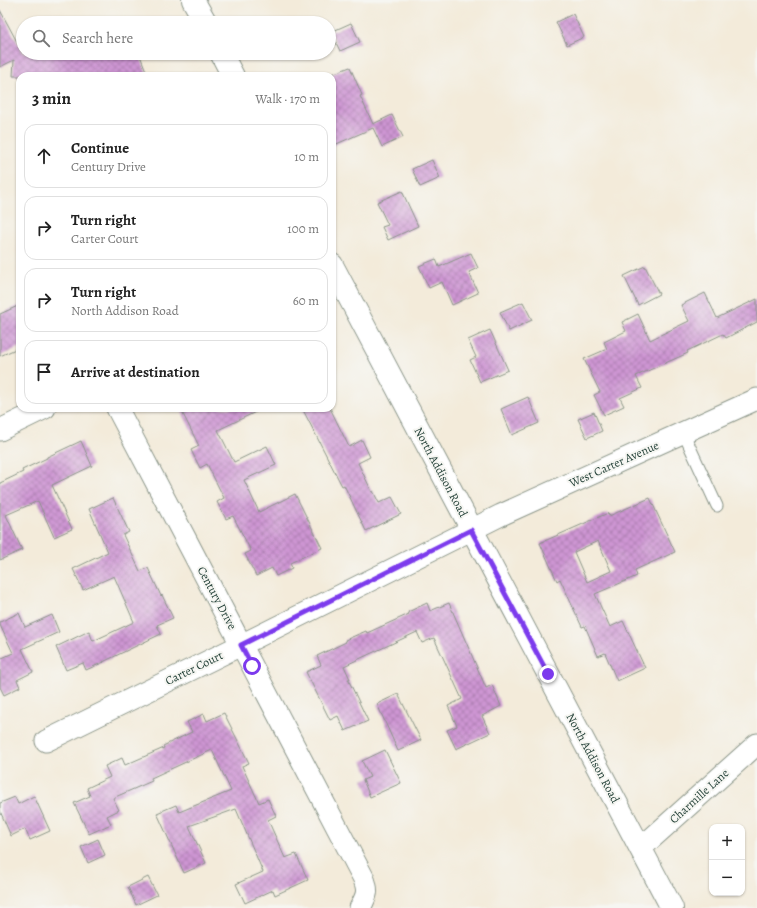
<!DOCTYPE html>
<html lang="en">
<head>
<meta charset="utf-8">
<style>
	body { margin:0; font-family:Alegreya,serif; background:#f6f6f6; color:#222 }
	.controls { position:absolute; right:12px; bottom:12px; display:grid; overflow:hidden; border-radius:8px; box-shadow:0 1px 3px #0004 }
	.controls button { width:36px; height:36px; display:grid; place-items:center; padding:0; border:0; border-bottom:1px solid #e0e0e0; background:#fff; color:#222; font:20px sans-serif }
	.stop { position:absolute; width:12px; height:12px; margin:-9px; border:3px solid #7c3aed; border-radius:50%; background:#fff }
	.stop.end { background:#7c3aed; border-color:#fff; box-shadow:0 1px 4px #0008 }
	.list { margin:0; padding:0; list-style:none }
	h2 { display:flex; justify-content:space-between; align-items:center; height:52px; margin:0; padding:0 16px; font-size:17px }
	h2 small { font-size:13px; font-weight:400; color:#767676 }
	.list li { display:grid; grid-template-columns:26px 1fr auto; gap:12px; align-items:center; box-sizing:border-box; height:64px; margin:0 8px 8px; padding:0 8px; border:1px solid #e0e0e0; border-radius:12px }
	.list b { display:block; font-size:15px; white-space:nowrap }
	.list p { margin:0; font-size:13px; white-space:nowrap; color:#767676 }
	.list em { font-size:13px; font-style:normal; color:#767676 }
	.icon { flex:none; width:22px; height:22px; fill:none; stroke:currentColor; stroke-width:2; stroke-linecap:round; stroke-linejoin:round }
	.map { position:relative; flex:none; width:757px; height:908px; overflow:hidden }
	.search { position:absolute; background:#fff; box-shadow:0 1px 3px #0004; left:16px; top:16px; width:320px; height:44px; display:flex; align-items:center; gap:10px; box-sizing:border-box; padding:0 14px; border-radius:22px; color:#767676; font-size:15px }
	.panel { position:absolute; background:#fff; box-shadow:0 1px 3px #0004; left:16px; top:72px; width:320px; height:340px; border-radius:12px }
	.map>svg:first-child { display:block }
	.building { fill:url(#building-cross-hatch); fill-rule:evenodd }
	.lines { fill:none; stroke-linecap:round; stroke-linejoin:round }
	.lane-casing { stroke:#899487; stroke-width:13 }
	.street-casing { stroke:#899487; stroke-width:23 }
	.secondary-casing { stroke:#899487; stroke-width:24 }
	.lane { stroke:#fff; stroke-width:11 }
	.street { stroke:#fff; stroke-width:21 }
	.secondary { stroke:#fff; stroke-width:22 }
	.route { stroke:#7c3aed; stroke-width:5 }
	.labels { text-anchor:middle; dominant-baseline:central; stroke-width:4; stroke-linejoin:round; paint-order:stroke }
	.street-label { font-size:12px; fill:#1f3d34; stroke:#f6f6f2 }
</style>
</head>
<body>
<div class="map">
<svg width="757" height="908" viewBox="0 0 757 908">
	<defs>
		<pattern id="building-cross-hatch" width="8" height="8" patternUnits="userSpaceOnUse"><rect width="8" height="8" fill="#ce95d3"/><path d="M0 0l8 8M0 8l8-8" fill="none" stroke="#a77bac"/></pattern>
	</defs>
	<rect width="100%" height="100%" fill="#f6f6f2"/>
	<filter id="ink" filterUnits="userSpaceOnUse"><feTurbulence type="fractalNoise" baseFrequency=".025" numOctaves="2"/><feDisplacementMap in="SourceGraphic" scale="8" xChannelSelector="R" yChannelSelector="G"/><feConvolveMatrix kernelMatrix="1 2 1 2 8 2 1 2 1" color-interpolation-filters="sRGB"/></filter>
	<filter id="wash" filterUnits="userSpaceOnUse"><feTurbulence type="fractalNoise" baseFrequency=".012" numOctaves="4" result="noise"/><feDisplacementMap in="SourceGraphic" scale="16" xChannelSelector="R" yChannelSelector="G"/><feGaussianBlur stdDeviation="0.9" result="paint"/><feColorMatrix in="noise" values="0 0 0 0 0 0 0 0 0 0 0 0 0 0 0 0 0 1.4 0 .05"/><feComposite in="paint" operator="in"/></filter>
	<g filter="url(#wash)">
		<rect width="100%" height="100%" fill="#f3ebda"/>
		<g id="blocks">
			<!-- building -->
			<path class="building" d="M0,10l23,43h116l9,23h-135l1,-16 -14,7z
				M573,14l11,23 -17,8 -11,-23z
				M351,23l9,19 -20,9 -9,-19z
				M350,67l12,28 -2,1 13,28 19,-9 11,22 -21,10 -9,-19 -41,18v-72z
				M432,160l8,18 -20,9 -8,-18z
				M402,191l16,35 -30,14 -6,-13 6,-2 -11,-23z
				M471,253l7,15 -9,4 9,21 -26,12 -10,-23 -13,6 -10,-22 17,-7 3,8z
				M645,266l14,28 -21,11 -14,-29z
				M705,293l12,25 40,-19v23l-31,16 -3,-4 -36,17 1,2 -52,23 6,12 -22,10 4,8 -20,9 -10,-20 6,-3 -16,-33 23,-10 -3,-7 22,-11 -4,-9 16,-8 12,26 39,-19 -8,-16z
				M523,302l9,18 -23,11 -9,-19z
				M20,305v42l-20,9v-42z
				M490,330l18,40 -28,12 -10,-22 6,-3 -8,-17z
				M528,397l11,26 -27,12 -11,-26z
				M180,408h84l-46,22 16,32 33,-16 9,19 -32,15 15,32 36,-18 27,54 -32,15 2,5 -16,8 -4,-8 -16,8 -11,-22 6,-3 -18,-35 -7,3 -9,-17 7,-4 -17,-34 -7,4 -9,-18 8,-4z
				M302,408h28l19,39 13,-7 8,17 -12,6 14,29 1,-1 6,12 13,-6 9,17 -35,17 -22,-46 -2,1z
				M594,412l8,19 -15,7 -9,-19z
				M81,441l11,25 -40,19 20,44 -18,8 -16,-36 -32,14 16,35 -22,10v-77l23,-11 -1,-2 25,-12v-1z
				M113,498l16,34 -6,3 17,36 8,-3 13,28 1,-1 11,23 -16,7 4,9 -58,28h1l-18,8 -3,-7 -17,7 -10,-23 33,-16 4,10 41,-19 -20,-46 -31,14 -10,-21 35,-17 -19,-43z
				M650,498l25,54 -40,18 2,6 -42,18 15,33 13,-6 22,47 -28,13 -12,-28 -7,3 -13,-30 -3,1 -22,-48 -3,2 -17,-38 68,-30 1,3zM598,541l13,30 -24,11 -13,-30z
				M427,603l3,8 19,-8 37,85 6,-3 9,21 -19,10 8,17 -34,16 -9,-19 10,-4 -9,-20 14,-7 -28,-61 -12,5 -5,-11 -73,34 6,13h-2l20,42 -23,10 -7,-15 -8,4 -24,-48 15,-7 -4,-9 29,-14 -1,-2 21,-9 1,2 42,-19 -1,-2z
				M19,613l6,14 27,-12 7,17 -37,17 11,23 -16,8 3,7 -16,8 -4,-8v-28l13,-6 -13,-28v-3z
				M398,694l23,46 -23,11 -21,-47z
				M224,713l25,50 -7,3 17,37 9,-4 8,17 -8,4 17,38 11,-4 12,26 -33,15 -2,-5 -28,13 -9,-19 27,-12 -27,-63 -47,17 17,37 -22,10 -27,-60 19,-8 3,7 52,-21 -19,-41 -61,28 1,3 -39,17 6,12 -12,6 4,8 -22,10 -15,-31 16,-7 -3,-8 23,-11 -5,-11 17,-8 3,7 39,-17 -1,-2 29,-14 -5,-10 17,-8 3,7z
				M385,750l16,33 -31,14 -7,-17 7,-3 -8,-16z
				M34,796l16,35 -20,9 -5,-11 -14,7 -11,-25v-8l15,-6 3,7z
				M98,839l7,16 -17,8 -7,-16z
				M148,877l9,18 -21,10 -8,-18z"/>
		</g>
	</g>
	<g filter="url(#ink)">
		<use href="#blocks" fill-opacity="0" stroke="#899487" stroke-width="1"/>
		<g class="lines">
			<!-- lane casing -->
			<g class="lane-casing">
				<path id="lane" d="M683,432l34,74"/>
			</g>
			<!-- street casing -->
			<g class="street-casing">
				<path id="street" d="M117,408l246,469c6,14 4,18 -3,31
					M0,430l45,-22
					M46,741l195,-96 260,-130 256,-116
					M641,848l116,-104"/>
			</g>
			<!-- secondary casing -->
			<g class="secondary-casing">
				<path id="secondary" d="M193,0l13,23
					M221,53l12,23
					M332,265l340,643"/>
			</g>
			<!-- lane -->
			<use href="#lane" class="lane"/>
			<!-- street -->
			<use href="#street" class="street"/>
			<!-- secondary -->
			<use href="#secondary" class="secondary"/>
		</g>
	</g>
	<g class="lines" filter="url(#ink)">
		<!-- route -->
		<path class="route" d="M252,666l-11,-21 230,-115 77,144"/>
	</g>
	<g class="labels">
		<!-- street labels -->
		<g class="street-label">
			<text transform="translate(614 464) rotate(-24)">West Carter Avenue</text>
			<text transform="translate(441 472) rotate(62)">North Addison Road</text>
			<text transform="translate(217 598) rotate(62)">Century Drive</text>
			<text transform="translate(194 668) rotate(-26)">Carter Court</text>
			<text transform="translate(593 758) rotate(62)">North Addison Road</text>
			<text transform="translate(699 796) rotate(-42)">Charmille Lane</text>
		</g>
	</g>
</svg>
<div class="controls">
<button>+</button>
<button>−</button>
</div>
<div class="stop" style="left:252px;top:666px"></div>
<div class="stop end" style="left:548px;top:674px"></div>
<div class="search"><svg class="icon" aria-label="search" viewBox="0 0 24 24"><circle cx="10" cy="10" r="6"/><path d="M15 15l6 6"/></svg>Search here</div>
<section class="panel">
<h2>3 min<small>Walk · 170 m</small></h2>
<ul class="list">
<li><svg class="icon" aria-label="ahead" viewBox="0 0 24 24"><path d="M12 20V5M6 11l6-6 6 6"/></svg><div><b>Continue</b><p>Century Drive</p></div><em>10 m</em></li>
<li><svg class="icon" aria-label="right" viewBox="0 0 24 24"><path d="M7 20v-9h11M14 6l5 5-5 5"/></svg><div><b>Turn right</b><p>Carter Court</p></div><em>100 m</em></li>
<li><svg class="icon" aria-label="right" viewBox="0 0 24 24"><path d="M7 20v-9h11M14 6l5 5-5 5"/></svg><div><b>Turn right</b><p>North Addison Road</p></div><em>60 m</em></li>
<li><svg class="icon" aria-label="arrive" viewBox="0 0 24 24"><path d="M6 21V4h12l-3 4 3 4H6"/></svg><div><b>Arrive at destination</b></div></li>
</ul>
</section>
</div>
</body>
</html>
